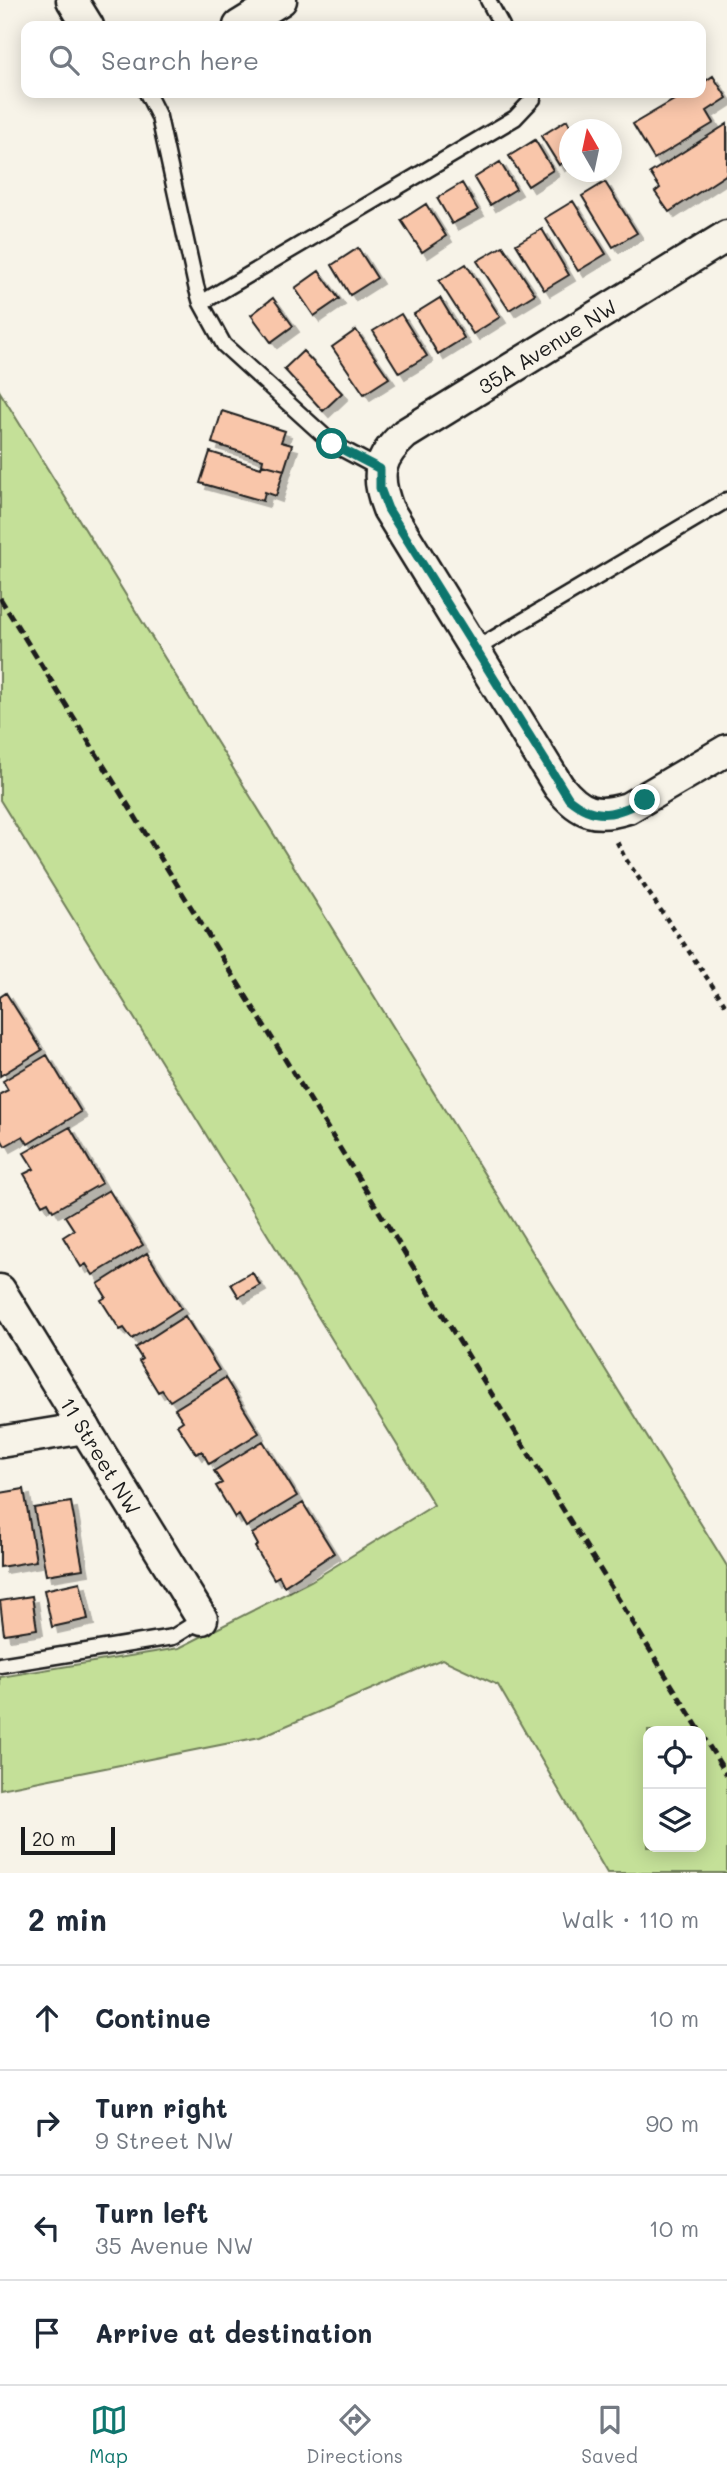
<!DOCTYPE html>
<html lang="en">
<head>
<meta charset="utf-8">
<style>
	body { margin:0; font-family:Mali,sans-serif; background:#f6f6f7; color:#1f2937 }
	.controls { position:absolute; right:21px; bottom:21px; display:grid; overflow:hidden; border-radius:14px; box-shadow:0 4px 18px #0003 }
	.controls button { width:63px; height:63px; display:grid; place-items:center; padding:0; border:0; border-bottom:2px solid #e0e1e3; background:#fff; color:#1f2937; font:35px sans-serif }
	.compass { position:absolute; left:559px; top:119px; width:63px; height:63px; border-radius:50%; background:#fff; box-shadow:0 4px 18px #0003; rotate:351deg }
	.scale { position:absolute; left:21px; bottom:18px; width:94px; box-sizing:border-box; padding-left:7px; border:4px solid #1c1c1c; border-top:0; font-size:19px; line-height:24px; white-space:nowrap; color:#1c1c1c; -webkit-text-stroke:5px #f7f3e8; paint-order:stroke }
	.stop { position:absolute; width:21px; height:21px; margin:-16px; border:5px solid #0f766e; border-radius:50%; background:#fff }
	.stop.end { background:#0f766e; border-color:#fff; box-shadow:0 2px 7px #0008 }
	.list { margin:0; padding:0; list-style:none }
	h2 { display:flex; justify-content:space-between; align-items:center; height:91px; margin:0; padding:0 28px; font-size:30px }
	h2 small { font-size:23px; font-weight:400; color:#747a83 }
	.list li { display:grid; grid-template-columns:46px 1fr auto; gap:21px; align-items:center; box-sizing:border-box; height:105px; padding:0 28px; border-top:2px solid #e0e1e3 }
	.list b { display:block; font-size:26px; white-space:nowrap }
	.list p { margin:0; font-size:23px; white-space:nowrap; color:#747a83 }
	.list em { font-size:23px; font-style:normal; color:#747a83 }
	.icon { flex:none; width:38px; height:38px; fill:none; stroke:currentColor; stroke-width:2; stroke-linecap:round; stroke-linejoin:round }
	.map { position:relative; flex:none; width:727px; height:1873px; overflow:hidden }
	.search { position:absolute; background:#fff; box-shadow:0 4px 18px #0003; left:21px; right:21px; top:21px; height:77px; display:flex; align-items:center; gap:18px; box-sizing:border-box; padding:0 24px; border-radius:14px; color:#747a83; font-size:26px }
	.sheet { height:511px; background:#fff }
	nav { display:flex; justify-content:space-around; align-items:center; box-sizing:border-box; height:98px; border-top:2px solid #e0e1e3; background:#fff; font-size:19px; color:#747a83 }
	nav a { display:grid; justify-items:center; gap:4px }
	nav .on { color:#0f766e }
	.map>svg:first-child { display:block }
	.green { fill:#c4e098; stroke:#707e5a; stroke-width:2; fill-rule:evenodd }
	.building { fill:#f9c6aa; stroke:#1c1c1c; stroke-width:2; filter:url(#shadow) }
	.lines { fill:none; stroke-linecap:round; stroke-linejoin:round }
	.lane-casing { stroke:#1c1c1c; stroke-width:19 }
	.street-casing { stroke:#1c1c1c; stroke-width:35 }
	.path { stroke:#1c1c1c; stroke-width:4.5; stroke-dasharray:5 5; stroke-linecap:butt }
	.lane { stroke:#f7f3e8; stroke-width:14 }
	.street { stroke:#f7f3e8; stroke-width:30 }
	.rail { stroke:#1c1c1c; stroke-width:5; stroke-dasharray:10 5; stroke-linecap:butt }
	.route { stroke:#0f766e; stroke-width:9 }
	.labels { text-anchor:middle; dominant-baseline:central; stroke-width:5; stroke-linejoin:round; paint-order:stroke }
	.street-label { font-size:21px; fill:#1c1c1c; stroke:#f7f3e8 }
</style>
</head>
<body>
<div class="map">
<svg width="727" height="1873" viewBox="0 0 727 1873">
	<defs>
		<filter id="shadow"><feDropShadow dx="6" dy="6" stdDeviation="0" flood-color="#0004"/></filter>
	</defs>
	<rect width="100%" height="100%" fill="#f7f3e8"/>
	<filter id="ink" filterUnits="userSpaceOnUse"><feTurbulence type="fractalNoise" baseFrequency=".0143" numOctaves="2"/><feDisplacementMap in="SourceGraphic" scale="14" xChannelSelector="R" yChannelSelector="G"/><feConvolveMatrix kernelMatrix="1 2 1 2 8 2 1 2 1" color-interpolation-filters="sRGB"/></filter>
	<g filter="url(#ink)">
		<!-- green -->
		<path class="green" d="M0,392l727,1174v307h-120l-109,-188 -56,-26 -182,78 -260,52v-112l179,-29 132,-67 123,-76 -434,-705zM648,1731h53v116h-53z"/>
		<!-- building -->
		<path class="building" d="M713,76l14,22 -20,13 7,12 -60,36 -21,-35 53,-31h15v-9z
			M567,120l5,10h-2v28l-11,7 -18,-29z
			M727,124v50l-58,38 -14,-20 5,-4 -10,-15z
			M535,140l18,30 -25,16 -19,-30z
			M500,162l16,27 -26,16 -16,-27z
			M605,182l32,51 -24,14 -31,-51z
			M462,183l16,27 -26,14 -15,-26z
			M573,201l33,53 -28,17 -33,-53z
			M426,204l20,32 -24,16 -21,-32z
			M542,229l27,46 -25,15 -28,-46z
			M503,246l32,48 -26,16 -32,-49z
			M358,248l19,30 -27,17 -18,-30z
			M466,264l34,53 -27,17 -34,-53z
			M319,271l20,28 -25,17 -19,-28z
			M273,298l20,28 -22,16 -20,-27z
			M440,298l24,40 -26,16 -24,-40z
			M401,314l26,42 -28,17 -26,-42z
			M356,330l33,48 -25,16 -32,-47z
			M303,351l39,42 -19,18 -39,-42z
			M222,411l63,20 -4,11 11,3 -8,25 -22,-6 1,-5 -51,-16z
			M210,452l51,16 1,-4 22,6 -8,26 -11,-4 -2,9 -63,-18z
			M6,993l36,57 -42,26v-79z
			M47,1055l34,57 -53,32 -5,-8 -18,10 -5,-9v-43l8,-4 -5,-9z
			M70,1127l32,56 -49,28 -5,-9 -6,3 -18,-31 10,-5 -10,-16z
			M109,1190l34,55 -50,30 -7,-11 -5,3 -18,-30 11,-7 -9,-14z
			M147,1253l34,55 -49,31 -8,-11 -4,2 -19,-30 5,-3 -8,-13z
			M252,1272l8,13 -21,12 -8,-13z
			M185,1316l34,54 -49,31 -8,-11 -4,2 -19,-31 3,-2 -7,-11z
			M225,1378l34,55 -50,31 -7,-13 -6,3 -19,-29 6,-4 -8,-12z
			M263,1441l34,55 -51,31 -7,-12 -4,3 -19,-32 6,-3 -8,-12z
			M24,1489l12,72 -36,6v-74z
			M71,1502l12,67 -37,6 -12,-67z
			M303,1503l31,50 -50,33 -5,-10 -5,3 -19,-32 3,-2 -6,-11z
			M80,1582l8,37 -36,8 -8,-37z
			M32,1596l5,33 -33,5 -4,-33z"/>
		<g class="lines">
			<!-- lane casing -->
			<g class="lane-casing">
				<path id="lane" d="M488,0l14,26
					M147,93l12,24 37,169 5,17 23,42 109,99 47,25
					M201,303l314,-185 18,-19v-6
					M474,650l253,-150
					M0,1665l173,-28 29,-18"/>
			</g>
			<!-- street casing -->
			<g class="street-casing">
				<g id="street">
					<path d="M72,0l16,26"/>
					<path d="M239,26l42,-26"/>
					<path d="M727,236l-322,198c-27,24 -30,41 -17,75l171,278c22,27 37,31 69,21l99,-58"/>
					<path id="s1" d="M0,1290l202,329"/>
					<path d="M0,1442l85,-14"/>
				</g>
			</g>
			<!-- path -->
			<path class="path" d="M617,842l8,16 102,149"/>
			<!-- lane -->
			<use href="#lane" class="lane"/>
			<!-- street -->
			<use href="#street" class="street"/>
			<!-- rail -->
			<path class="rail" d="M0,598l700,1133
				M701,1733l26,42"/>
		</g>
	</g>
	<g class="lines" filter="url(#ink)">
		<!-- route -->
		<path class="route" d="M332,444l48,25v19l8,21 181,290c28,23 46,15 76,1"/>
	</g>
	<g class="labels">
		<!-- street labels -->
		<g class="street-label">
			<text transform="translate(547 346) rotate(-32)">35A Avenue NW</text>
			<text stroke="none"><textPath href="#s1" startOffset="194">11 Street NW</textPath></text>
		</g>
	</g>
</svg>
<div class="controls">
<button><svg class="icon" aria-label="locate" viewBox="0 0 24 24"><circle cx="12" cy="12" r="6"/><path d="M12 2v4M12 18v4M2 12h4M18 12h4"/></svg></button>
<button><svg class="icon" aria-label="layers" viewBox="0 0 24 24"><path d="M12 4l9 5-9 5-9-5zM3 14l9 5 9-5"/></svg></button>
</div>
<svg class="compass" viewBox="-18 -18 36 36"><path d="M0-13l5 13h-10z" fill="#e53935"/><path d="M0 13l5-13h-10z" fill="#747a83"/></svg>
<div class="scale">20 m</div>
<div class="stop" style="left:332px;top:444px"></div>
<div class="stop end" style="left:645px;top:800px"></div>
<div class="search"><svg class="icon" aria-label="search" viewBox="0 0 24 24"><circle cx="10" cy="10" r="6"/><path d="M15 15l6 6"/></svg>Search here</div>
</div>
<section class="sheet">
<h2>2 min<small>Walk · 110 m</small></h2>
<ul class="list">
<li><svg class="icon" aria-label="ahead" viewBox="0 0 24 24"><path d="M12 20V5M6 11l6-6 6 6"/></svg><div><b>Continue</b></div><em>10 m</em></li>
<li><svg class="icon" aria-label="right" viewBox="0 0 24 24"><path d="M7 20v-9h11M14 6l5 5-5 5"/></svg><div><b>Turn right</b><p>9 Street NW</p></div><em>90 m</em></li>
<li><svg class="icon" aria-label="left" viewBox="0 0 24 24"><path d="M17 20v-9H6M10 6l-5 5 5 5"/></svg><div><b>Turn left</b><p>35 Avenue NW</p></div><em>10 m</em></li>
<li><svg class="icon" aria-label="arrive" viewBox="0 0 24 24"><path d="M6 21V4h12l-3 4 3 4H6"/></svg><div><b>Arrive at destination</b></div></li>
</ul>
</section>
<nav>
<a class="on"><svg class="icon" aria-label="map" viewBox="0 0 24 24"><path d="M3 6l6-2 6 2 6-2v14l-6 2-6-2-6 2zM9 4v14M15 6v14"/></svg>Map</a>
<a><svg class="icon" aria-label="directions" viewBox="0 0 24 24"><path d="M12 3l9 9-9 9-9-9zM9 14v-3h6M13 9l2 2-2 2"/></svg>Directions</a>
<a><svg class="icon" aria-label="saved" viewBox="0 0 24 24"><path d="M7 4h10v16l-5-4-5 4z"/></svg>Saved</a>
</nav>
</body>
</html>
